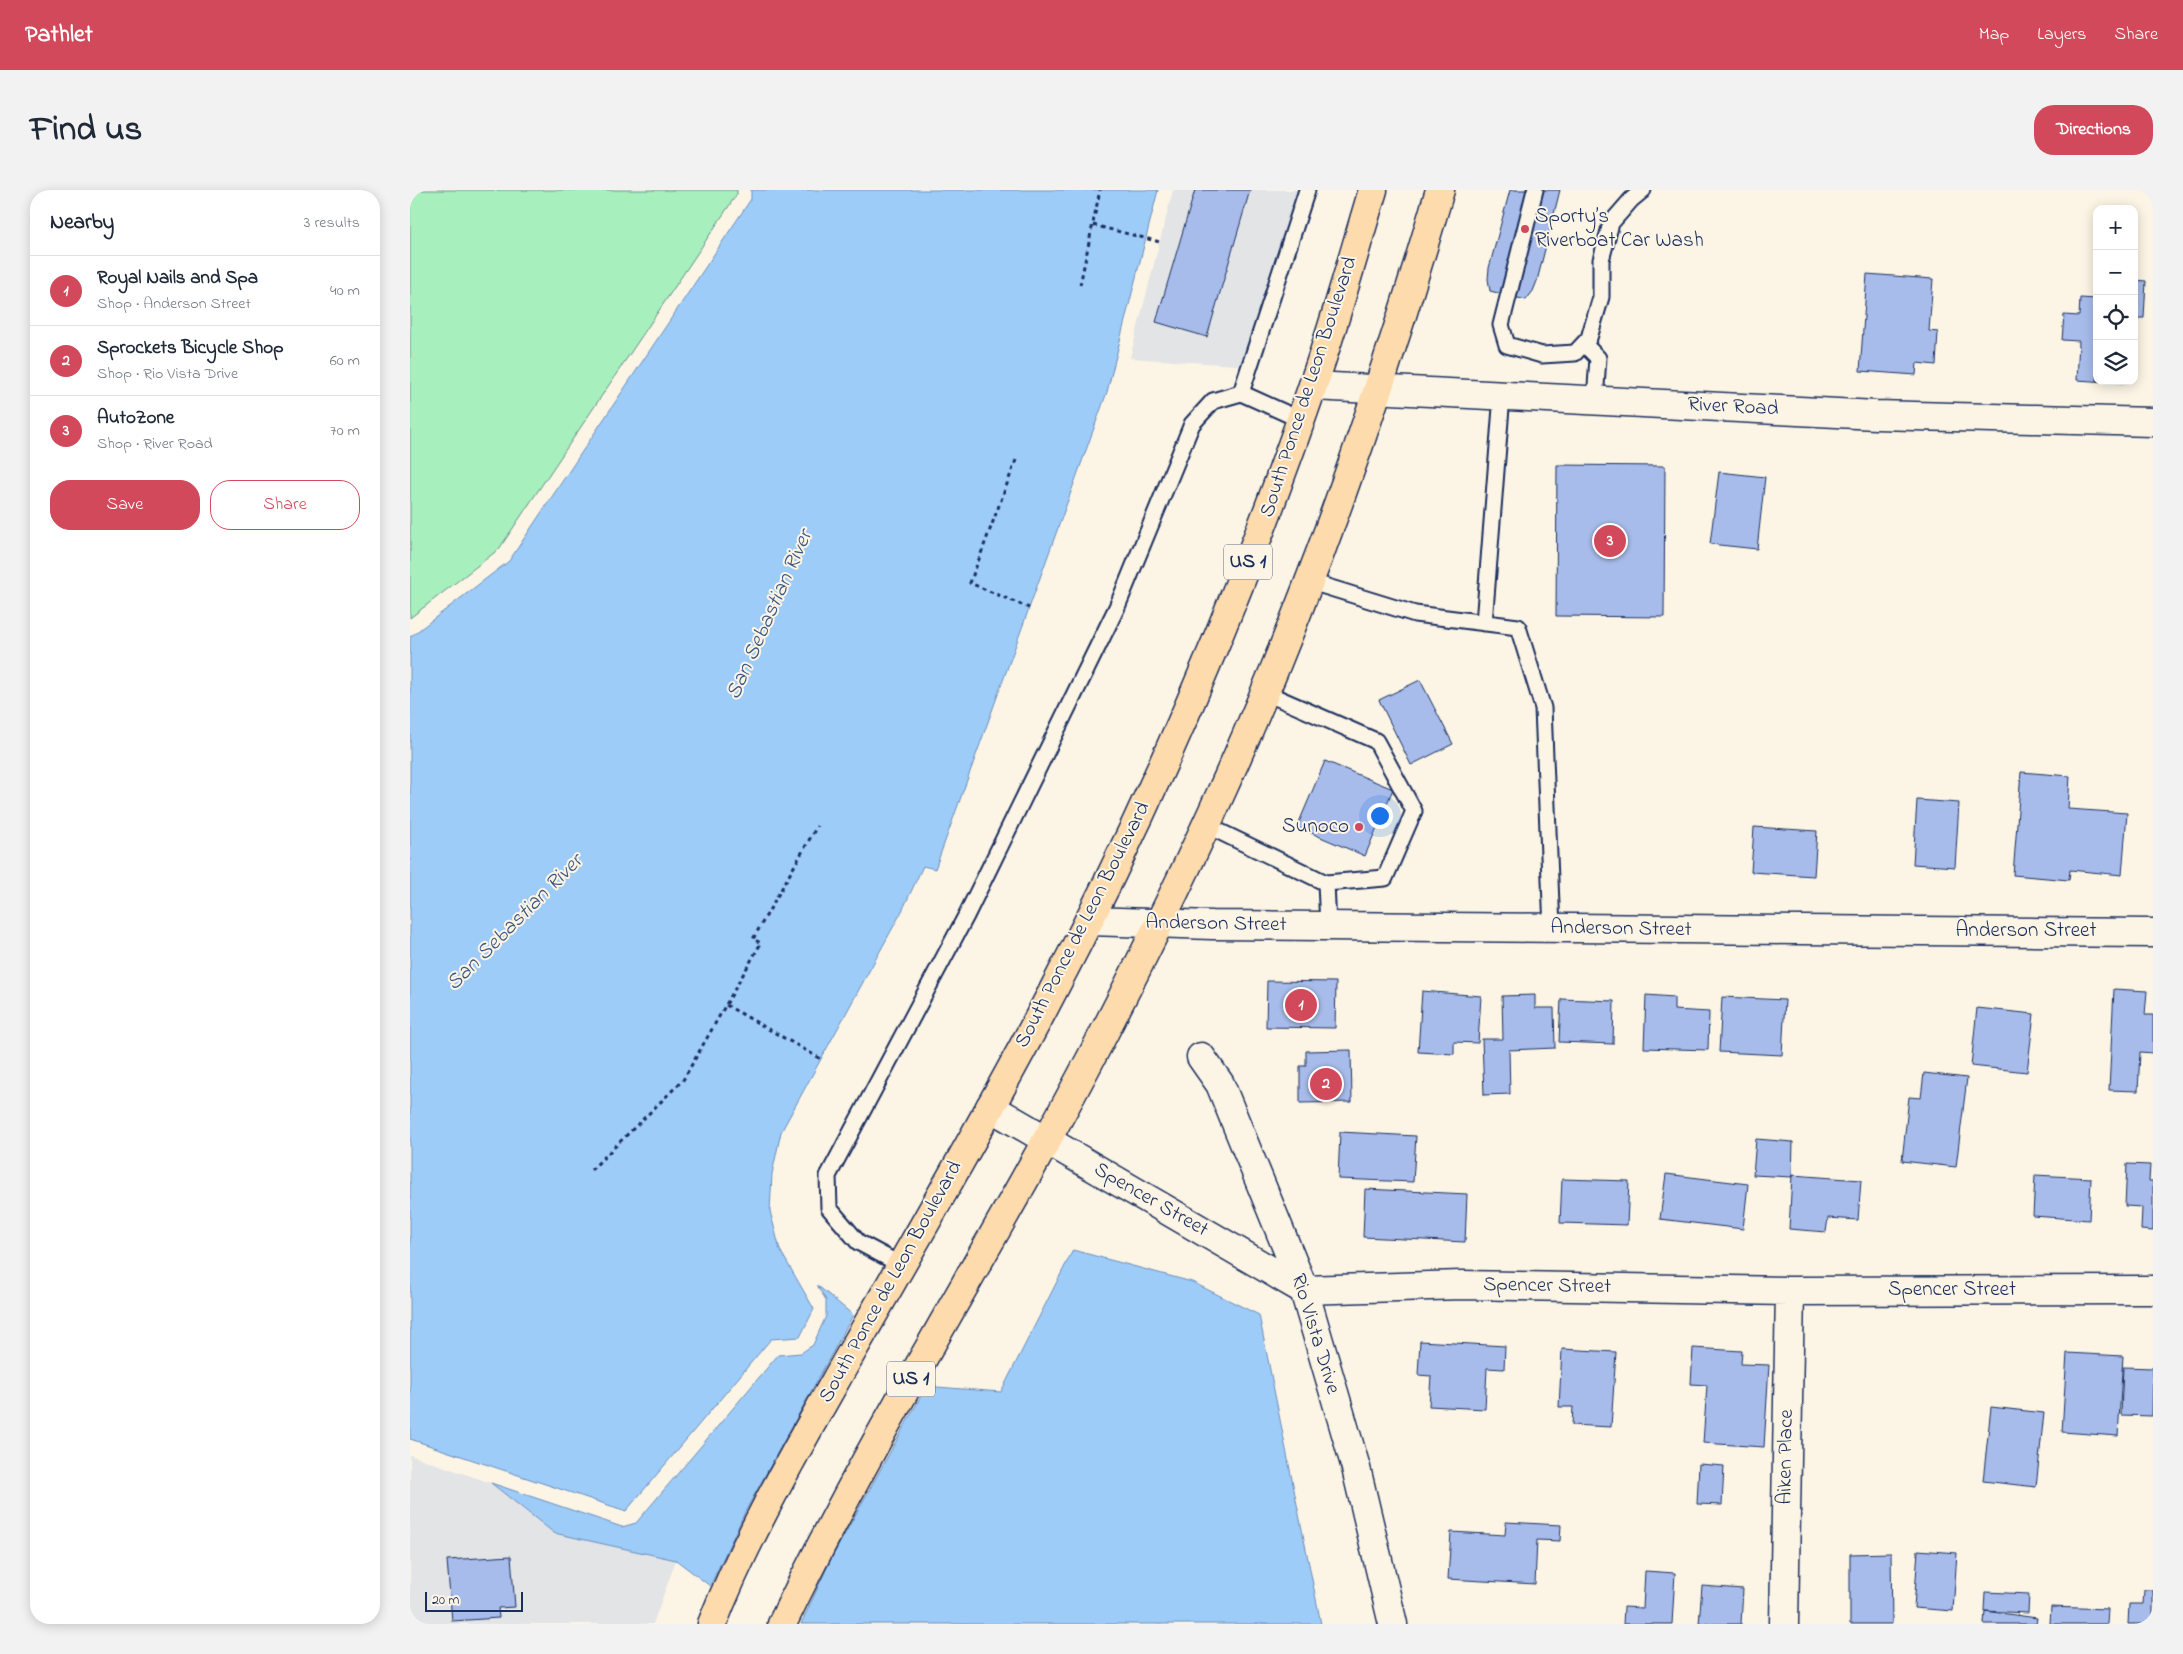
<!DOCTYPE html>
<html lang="en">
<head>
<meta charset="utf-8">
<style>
	body { margin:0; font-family:"Indie Flower",sans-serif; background:#f2f2f3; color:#1f2937 }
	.controls { position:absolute; right:15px; top:15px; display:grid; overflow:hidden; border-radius:10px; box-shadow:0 2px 12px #0003 }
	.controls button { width:45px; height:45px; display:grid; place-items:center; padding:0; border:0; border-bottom:1px solid #e0e1e3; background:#fff; color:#1f2937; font:25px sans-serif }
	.scale { position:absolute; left:15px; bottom:12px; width:98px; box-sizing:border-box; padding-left:5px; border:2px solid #1b2f5e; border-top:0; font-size:14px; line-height:18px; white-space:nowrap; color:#1b2f5e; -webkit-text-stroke:4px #fcf5e5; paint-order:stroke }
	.you { position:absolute; left:969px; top:625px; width:18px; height:18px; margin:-12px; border:4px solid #fff; border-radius:50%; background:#1a73e8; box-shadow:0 0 0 8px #1a73e833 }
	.badge { display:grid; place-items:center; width:32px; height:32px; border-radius:50%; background:#d1495b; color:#fff; font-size:16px; font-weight:700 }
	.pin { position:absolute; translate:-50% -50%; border:2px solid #fff; box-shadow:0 1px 5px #0006 }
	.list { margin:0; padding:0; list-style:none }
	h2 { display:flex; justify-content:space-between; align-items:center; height:65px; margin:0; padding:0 20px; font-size:21px }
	h2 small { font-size:16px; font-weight:400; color:#747a83 }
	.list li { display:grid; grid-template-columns:32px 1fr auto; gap:15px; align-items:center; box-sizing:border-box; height:70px; padding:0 20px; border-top:1px solid #e0e1e3 }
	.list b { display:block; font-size:19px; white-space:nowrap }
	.list p { margin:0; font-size:16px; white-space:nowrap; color:#747a83 }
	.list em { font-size:16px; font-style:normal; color:#747a83 }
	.actions { display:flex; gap:10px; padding:15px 20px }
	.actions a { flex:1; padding:11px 0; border:1px solid #d1495b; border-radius:20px; text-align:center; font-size:18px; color:#d1495b }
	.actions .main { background:#d1495b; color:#fff }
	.icon { flex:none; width:28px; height:28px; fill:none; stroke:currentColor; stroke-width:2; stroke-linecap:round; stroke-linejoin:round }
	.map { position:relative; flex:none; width:1743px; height:1434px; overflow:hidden; border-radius:20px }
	header { display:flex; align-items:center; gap:30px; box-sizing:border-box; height:70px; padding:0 25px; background:#d1495b; color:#fff }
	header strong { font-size:24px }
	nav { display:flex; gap:28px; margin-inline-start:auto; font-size:18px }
	.intro { display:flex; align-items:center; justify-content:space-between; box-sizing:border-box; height:120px; padding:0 30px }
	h1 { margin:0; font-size:35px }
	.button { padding:12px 22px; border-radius:20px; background:#d1495b; color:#fff; font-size:18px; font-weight:700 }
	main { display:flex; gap:30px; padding:0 30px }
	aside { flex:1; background:#fff; border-radius:20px; box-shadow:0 2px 12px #0003 }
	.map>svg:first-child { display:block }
	.built { fill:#e2e4e6 }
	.green { fill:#a7efbc; stroke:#618f8d }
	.water { fill:#9eccf9; stroke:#6a8dbb }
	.building { fill:#a7bcea; stroke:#1b2f5e }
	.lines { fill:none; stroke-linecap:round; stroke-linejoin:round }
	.lane-casing { stroke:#1b2f5e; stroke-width:19 }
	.street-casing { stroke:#1b2f5e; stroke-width:31 }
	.highway-casing { stroke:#1b2f5e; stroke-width:31 }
	.path { stroke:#1b2f5e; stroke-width:3; stroke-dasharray:4 4; stroke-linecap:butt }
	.lane { stroke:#fcf5e5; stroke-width:15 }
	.street { stroke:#fcf5e5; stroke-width:28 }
	.highway { stroke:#fedbac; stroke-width:28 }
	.poi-dot { fill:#d1495b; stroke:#fcf5e5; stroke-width:2 }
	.labels { text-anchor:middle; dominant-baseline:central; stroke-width:4; stroke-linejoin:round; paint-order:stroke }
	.shield { fill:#fcf5e5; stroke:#5e6a86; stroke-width:1 }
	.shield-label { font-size:20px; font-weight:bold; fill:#1b2f5e }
	.poi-label { font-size:21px; fill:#1b2f5e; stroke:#fcf5e5; text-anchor:start }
	.street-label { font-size:21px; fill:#1b2f5e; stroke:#fcf5e5 }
	.water-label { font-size:22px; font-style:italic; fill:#3c5685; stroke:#fcf5e5 }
</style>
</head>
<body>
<header>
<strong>Pathlet</strong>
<nav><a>Map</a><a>Layers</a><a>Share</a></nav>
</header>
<div class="intro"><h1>Find us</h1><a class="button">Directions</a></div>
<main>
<aside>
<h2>Nearby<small>3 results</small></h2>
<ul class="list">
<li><span class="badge">1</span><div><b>Royal Nails and Spa</b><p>Shop · Anderson Street</p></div><em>40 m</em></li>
<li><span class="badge">2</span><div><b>Sprockets Bicycle Shop</b><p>Shop · Rio Vista Drive</p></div><em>60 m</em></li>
<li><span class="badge">3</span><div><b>AutoZone</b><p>Shop · River Road</p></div><em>70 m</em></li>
</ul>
<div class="actions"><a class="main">Save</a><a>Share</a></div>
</aside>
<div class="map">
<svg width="1743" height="1434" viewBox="0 0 1743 1434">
	<rect width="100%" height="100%" fill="#fcf5e5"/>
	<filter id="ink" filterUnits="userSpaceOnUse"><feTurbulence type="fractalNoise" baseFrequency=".02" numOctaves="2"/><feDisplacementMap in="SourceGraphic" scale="10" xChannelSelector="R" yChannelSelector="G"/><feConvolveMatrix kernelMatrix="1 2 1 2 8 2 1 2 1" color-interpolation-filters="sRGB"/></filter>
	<g filter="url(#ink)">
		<!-- built -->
		<path class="built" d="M763,0h127l-49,176 -121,-8z
			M0,1265l81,28 63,50 122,27 -23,64h-243z"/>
		<!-- green -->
		<path class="green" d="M0,0h327v4l-238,355 -89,69z"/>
		<!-- water -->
		<path class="water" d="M341,0h407l-51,202 -172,477 -12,-3 -21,45 -121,221 -9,42 -2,37 10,39 34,59 -14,28 -29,2 -145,172 -216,-72v-802l99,-76 242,-362z
			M663,1060l119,32 67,33 62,309h-520l30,-65 99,-179 7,7 64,5z
			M407,1095l36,30 -107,195 -36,76 -34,-26 -122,-27 -63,-50 131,44 14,-4 142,-168 23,-2 12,-8 13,-29v-16z"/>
		<!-- building -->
		<path class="building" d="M785,0h55l-43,147 -51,-15z
			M1100,0h50l-23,91 -4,10 -7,9 -36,-9 -2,-12 1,-11z
			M1457,84l66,5 -4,52 9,1 -2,33 -19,-2 -1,12 -56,-4z
			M1724,90l12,1 -2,37h-10z
			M1670,108l17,1v82h26v2l-46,-3 2,-39 -17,-1 2,-25 15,1z
			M1147,275l108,1 -1,151 -108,-1z
			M1309,282l46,5 -8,72 -47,-5z
			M1010,490l33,64 -42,21 -32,-65z
			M915,571l68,28 -28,67 -68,-29z
			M1611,582l49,4 -2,33 59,4 -5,62 -52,-5 -1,10 -56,-5z
			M1507,610l42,3 -4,64 -42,-3z
			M1344,637l63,4 -3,45 -63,-4z
			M857,791l69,1 -1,46 -69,-1z
			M1704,799l33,2 -2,24h8v38l-13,-1 -2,39 -29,-1z
			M1012,801l59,5 -3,47 -24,-1v12l-36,-2z
			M1125,805v13h19l1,40 -46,2 1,44 -26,1 -2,-56h21l-1,-43z
			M1236,805l28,2v13l35,2 -1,38 -64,-2z
			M1312,807l63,3 -3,55 -63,-3z
			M1151,809l53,2 -1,43 -54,-2z
			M1567,818l57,6 -7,58 -56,-6z
			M941,860l1,52 -52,1v-37h6v-15z
			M1514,883l43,5 -11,89 -54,-6 7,-64 12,1z
			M930,942l76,4 -3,46 -75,-3z
			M1346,949l37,3 -1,35 -39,-2z
			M1717,974l23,1 -1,16h4v50l-12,-1 1,-23 -17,-1z
			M1256,984l82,10 -5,45 -83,-10z
			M1382,985l69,5 -3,40 -30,-2 -2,14 -37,-3z
			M1625,985l56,3 -2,42 -56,-4z
			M1152,989l67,2 -2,44 -67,-2z
			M955,999l102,5 -2,48 -102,-5z
			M1010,1151l85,5 -1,23 -17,-1 -2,41 -56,-3 2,-30 -13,-1z
			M1283,1158l49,3 -1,13 28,1 -5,82 -61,-4 4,-58 -16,-1z
			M1152,1159l54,3 -5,75 -39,-2 1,-18h-14z
			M1657,1163l56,3 -5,80 -56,-4z
			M1713,1177l30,1 -1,48 -31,-1z
			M1581,1217l53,6 -8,74 -53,-6z
			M1289,1274l25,2 -2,39 -25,-1z
			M1096,1332l55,3 -1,16 -23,-1 -2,44 -87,-5 3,-47 54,3z
			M1508,1360l39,3 -4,58 -39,-3z
			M1481,1363l1,71h-42v-70z
			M101,1366l4,51 -17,1 1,10 -47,3 -5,-61z
			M1235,1381l30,2 -3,51h-49l1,-17 19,1z
			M1292,1396l41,3 -2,35h-42z
			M1734,1400h9v34h-25l1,-20h14z
			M1575,1402l44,2 -1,19 -44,-2z
			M1641,1417l57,2 -1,15h-57z
			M1575,1421l52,7 -1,6h-52z"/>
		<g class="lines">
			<!-- lane casing -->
			<g class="lane-casing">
				<path id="lane" d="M1125,0l-34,135 6,20 35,10 33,-2 14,-15 12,-41v-37l10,-37 20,-23 12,-10
					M1174,154l14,14 -3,42
					M831,203l66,-203
					M898,391l107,33 103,13 25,81 9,221
					M1074,433l18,-228
					M796,635l120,58 59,-5 29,-67 -38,-70 -112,-49
					M916,693l2,43
					M491,1075l-43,-23 -29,-34 -1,-32 138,-260 151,-309 75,-183 21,-23 28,-8 60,27"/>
			</g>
			<!-- street casing -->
			<g class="street-casing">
				<path id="street" d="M903,196l563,29 277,7
					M679,731l123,4 941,8
					M791,867l19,27 84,206 52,178 37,156
					M580,917l314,183 157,-5 329,6 363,-1
					M1374,1434l6,-333"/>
			</g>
			<!-- highway casing -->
			<g class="highway-casing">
				<path id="highway" d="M302,1434c36,-91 86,-177 134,-262 67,-117 135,-235 198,-354 105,-199 195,-407 268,-620 23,-65 41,-132 61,-198
					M372,1434c97,-203 220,-393 323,-593 40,-78 79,-156 115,-236 89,-195 160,-399 220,-605"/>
			</g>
			<!-- path -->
			<path class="path" d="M683,35l67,17
				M670,95l20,-95
				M606,270l-46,123 59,25
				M316,815l95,54
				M181,980l92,-90 78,-137 -8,-4 64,-113"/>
			<!-- lane -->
			<use href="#lane" class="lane"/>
			<!-- street -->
			<use href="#street" class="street"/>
			<!-- highway -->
			<use href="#highway" class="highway"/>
		</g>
	</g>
	<!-- markers -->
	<g class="poi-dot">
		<circle cx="1115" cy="39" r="5"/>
		<circle cx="949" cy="637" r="5"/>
	</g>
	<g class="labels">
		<!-- shield labels -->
		<g class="shield">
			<rect x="814" y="354.5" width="48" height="35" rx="4"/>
			<rect x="477" y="1171.5" width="48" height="35" rx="4"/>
		</g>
		<g class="shield-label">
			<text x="838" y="372">US 1</text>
			<text x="501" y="1189">US 1</text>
		</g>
		<!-- poi labels -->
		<g class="poi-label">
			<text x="1125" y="27">Sporty’s<tspan x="1125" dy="24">Riverboat Car Wash</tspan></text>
			<text x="939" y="637" text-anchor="end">Sunoco</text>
		</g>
		<!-- street labels -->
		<g class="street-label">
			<text transform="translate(899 197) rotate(-72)">South Ponce de Leon Boulevard</text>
			<text transform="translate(1323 217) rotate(3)">River Road</text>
			<text transform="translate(806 734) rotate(1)">Anderson Street</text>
			<text transform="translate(673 735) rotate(-63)">South Ponce de Leon Boulevard</text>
			<text transform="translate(1211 739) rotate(1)">Anderson Street</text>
			<text x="1616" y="741">Anderson Street</text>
			<text transform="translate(741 1010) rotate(30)">Spencer Street</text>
			<text transform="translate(481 1092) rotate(-61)">South Ponce de Leon Boulevard</text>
			<text transform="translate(1137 1096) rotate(1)">Spencer Street</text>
			<text x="1542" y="1100">Spencer Street</text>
			<text transform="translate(905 1144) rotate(73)">Rio Vista Drive</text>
			<text transform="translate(1376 1267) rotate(-89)">Aiken Place</text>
		</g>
		<!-- water labels -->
		<g class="water-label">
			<text transform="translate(360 425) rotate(-66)">San Sebastian River</text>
			<text transform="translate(105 733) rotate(-45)">San Sebastian River</text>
		</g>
	</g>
</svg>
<div class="controls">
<button>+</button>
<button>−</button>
<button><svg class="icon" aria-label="locate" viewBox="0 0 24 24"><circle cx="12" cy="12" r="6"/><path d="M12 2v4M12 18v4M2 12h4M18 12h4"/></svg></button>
<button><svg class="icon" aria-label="layers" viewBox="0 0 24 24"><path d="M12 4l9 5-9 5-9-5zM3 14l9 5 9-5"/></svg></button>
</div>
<div class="scale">20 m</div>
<div class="you"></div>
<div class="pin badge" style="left:891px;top:815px">1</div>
<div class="pin badge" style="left:916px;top:894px">2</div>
<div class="pin badge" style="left:1200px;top:351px">3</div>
</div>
</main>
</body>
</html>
